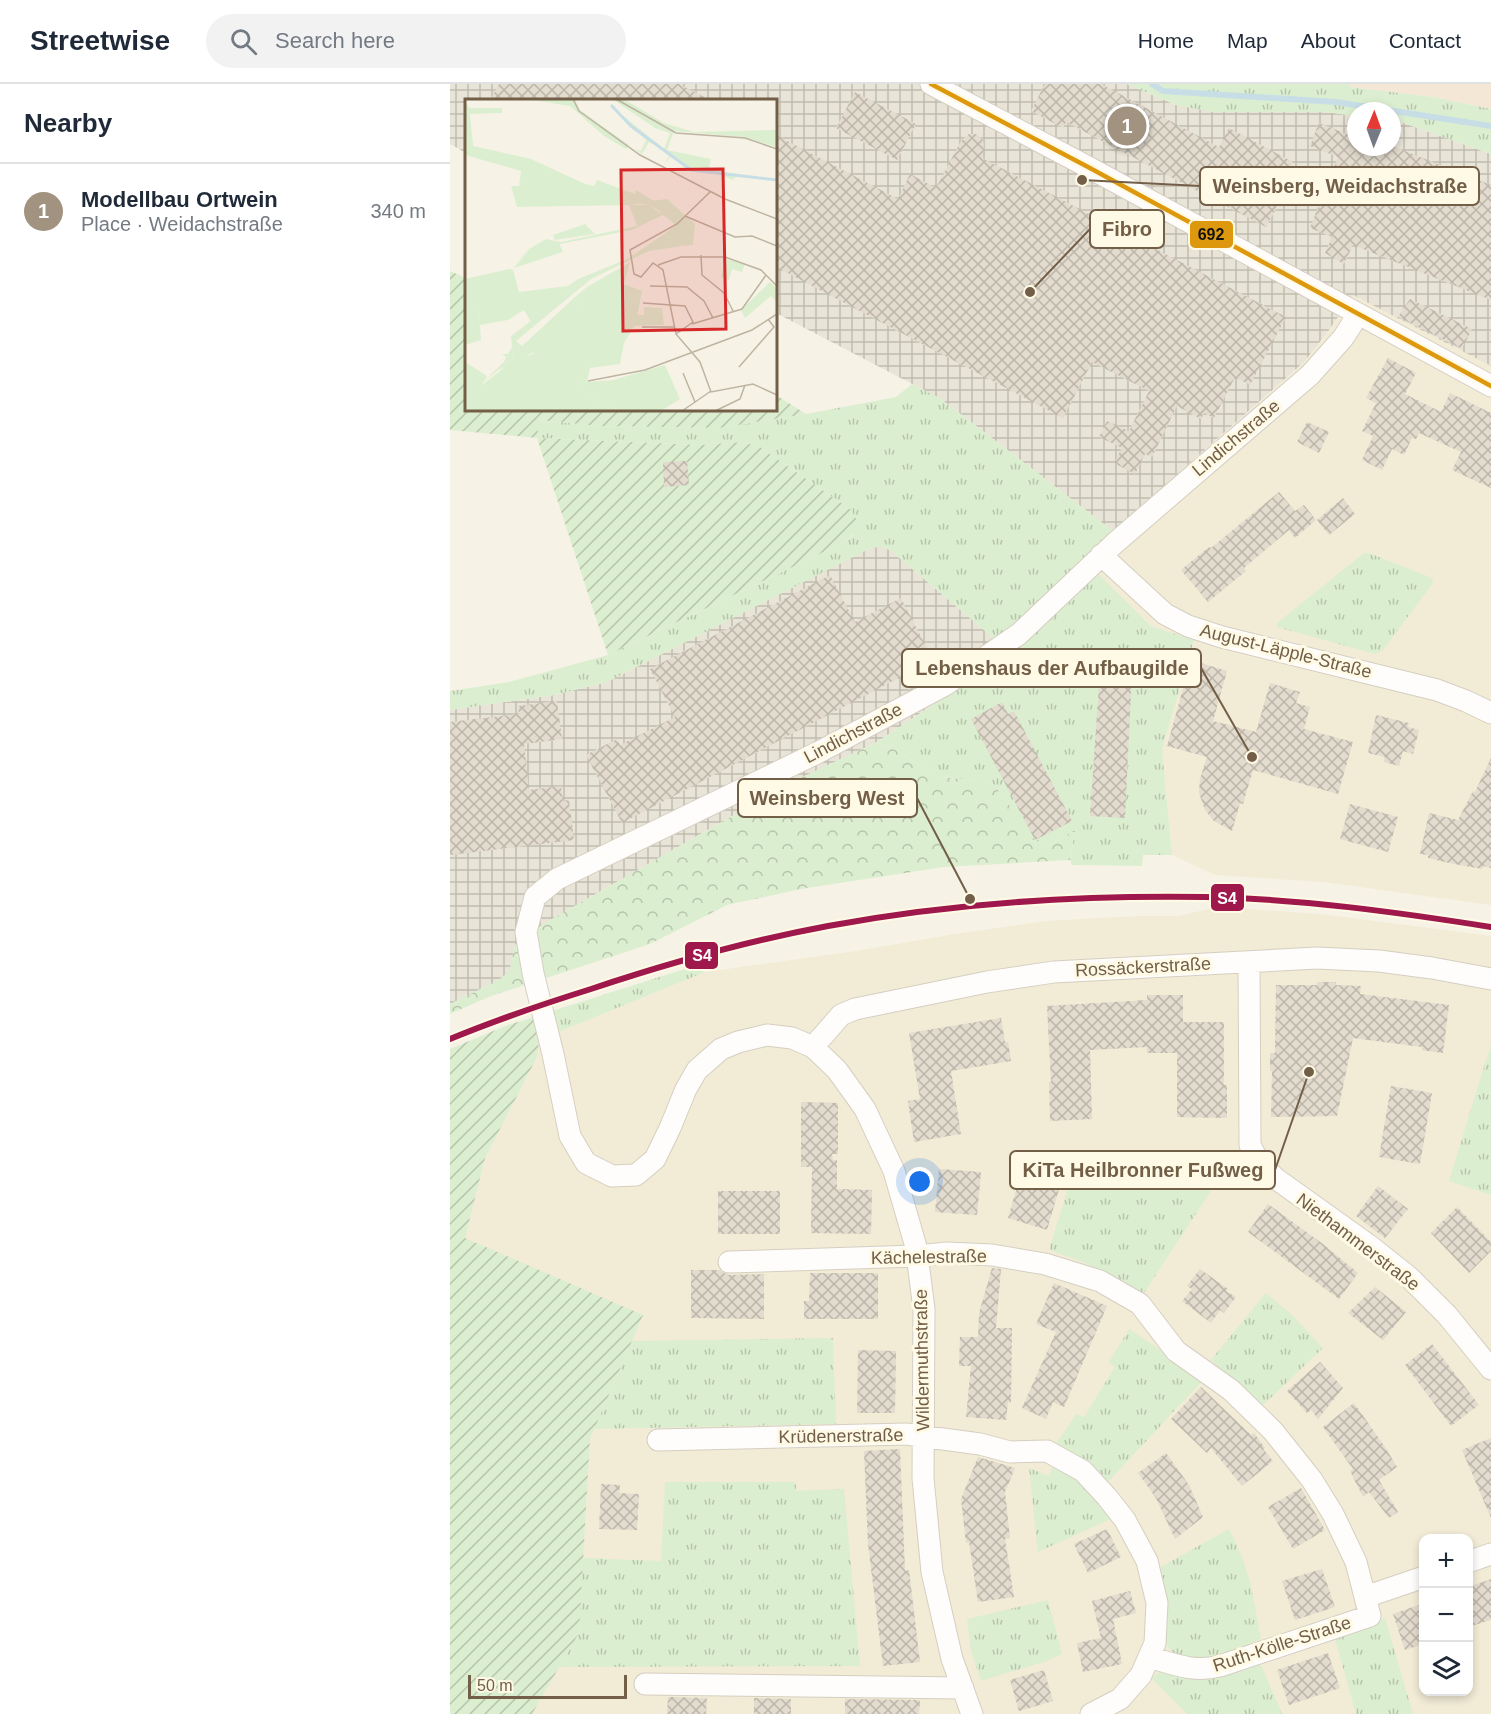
<!DOCTYPE html>
<html lang="en">
<head>
<meta charset="utf-8">
<style>
	body { margin:0; font-family:Helvetica,sans-serif; background:#f2f2f3; color:#1f2937 }
	.controls { position:absolute; right:18px; bottom:18px; display:grid; overflow:hidden; border-radius:12px; box-shadow:0 3px 9px #0003 }
	.controls button { width:54px; height:54px; display:grid; place-items:center; padding:0; border:0; border-bottom:2px solid #e0e1e3; background:#fff; color:#1f2937; font:30px sans-serif }
	.compass { position:absolute; left:897px; top:18px; width:54px; height:54px; border-radius:50%; background:#fff; box-shadow:0 3px 9px #0003; rotate:1deg }
	.scale { position:absolute; left:18px; bottom:15px; width:159px; box-sizing:border-box; padding-left:6px; border:3px solid #735f47; border-top:0; font-size:16px; line-height:21px; white-space:nowrap; color:#735f47; -webkit-text-stroke:4px #fffae6; paint-order:stroke }
	.you { position:absolute; left:470px; top:1098px; width:21px; height:21px; margin:-15px; border:4px solid #fff; border-radius:50%; background:#1a73e8; box-shadow:0 0 0 9px #1a73e833 }
	.badge { display:grid; place-items:center; width:39px; height:39px; border-radius:50%; background:#a1937f; color:#fff; font-size:20px; font-weight:700 }
	.pin { position:absolute; translate:-50% -50%; border:3px solid #fff; box-shadow:0 2px 6px #0006 }
	.list { margin:0; padding:0; list-style:none }
	h2 { display:flex; justify-content:space-between; align-items:center; height:78px; margin:0; padding:0 24px; font-size:26px }
	h2 small { font-size:20px; font-weight:400; color:#747a83 }
	.list li { display:grid; grid-template-columns:39px 1fr auto; gap:18px; align-items:center; box-sizing:border-box; height:96px; padding:0 24px; border-top:2px solid #e0e1e3 }
	.list b { display:block; font-size:22px; white-space:nowrap }
	.list p { margin:0; font-size:20px; white-space:nowrap; color:#747a83 }
	.list em { font-size:20px; font-style:normal; color:#747a83 }
	.icon { flex:none; width:33px; height:33px; fill:none; stroke:currentColor; stroke-width:2; stroke-linecap:round; stroke-linejoin:round }
	.map { position:relative; flex:none; width:1041px; height:1630px; overflow:hidden }
	header { display:flex; align-items:center; gap:36px; box-sizing:border-box; height:84px; padding:0 30px; background:#fff; border-bottom:2px solid #e0e1e3 }
	header strong { font-size:28px }
	nav { display:flex; gap:33px; margin-inline-start:auto; font-size:21px }
	.search { width:420px; height:54px; background:#f2f2f3; display:flex; align-items:center; gap:15px; box-sizing:border-box; padding:0 21px; border-radius:33px; color:#747a83; font-size:22px }
	main { display:flex }
	aside { flex:1; background:#fff }
	.map>svg:first-child { display:block }
	.residential { fill:#f2ebd6; fill-rule:evenodd }
	.commercial { fill:#f5e7d6 }
	.industrial { fill:url(#industrial-grid) }
	.grass { fill:url(#grass-tufts) }
	.forest { fill:url(#forest-crowns) }
	.garden { fill:url(#garden-furrows) }
	.lines { fill:none; stroke-linecap:round; stroke-linejoin:round }
	.stream { stroke:#c8dee6; stroke-width:6 }
	.building { fill:url(#building-cross-hatch) }
	.minor-casing { stroke:#d5cfc1; stroke-width:23 }
	.minor { stroke:#fefdfb; stroke-width:21 }
	.bus-1-casing { stroke:#fffae6; stroke-width:9 }
	.bus-1 { stroke:#dd980e; stroke-width:4.5 }
	.rail-1-casing { stroke:#fffae6; stroke-width:10 }
	.rail-1 { stroke:#9f184c; stroke-width:6 }
	.labels { text-anchor:middle; dominant-baseline:central; stroke-width:6; stroke-linejoin:round; paint-order:stroke }
	.street-label { font-size:18px; fill:#735f47; stroke:#fffae6 }
	.inset-river { fill:none; stroke:#c8dee6; stroke-width:3 }
	.inset-road { fill:none; stroke:#beb4a1; stroke-width:1.5 }
	.view { fill:#d62828; fill-opacity:0.15; stroke:#d62828; stroke-width:3 }
	.inset-edge { fill:none; stroke:#735f47; stroke-width:3 }
	.leader { fill:none; stroke:#735f47; stroke-width:2 }
	.callout-dot { fill:#735f47; stroke:#fffae6; stroke-width:2 }
	.callout { fill:#fffae6; stroke:#735f47; stroke-width:2 }
	.callout-label { font-size:20px; text-anchor:middle; font-weight:bold; fill:#735f47 }
	.line-badge { stroke:#fffae6; stroke-width:2 }
	.badge-label { font-size:16px; text-anchor:middle; font-weight:bold; fill:#fff }
	.pale-badge-label { font-size:16px; text-anchor:middle; font-weight:bold; fill:#111 }
</style>
</head>
<body>
<header>
<strong>Streetwise</strong>
<div class="search"><svg class="icon" aria-label="search" viewBox="0 0 24 24"><circle cx="10" cy="10" r="6"/><path d="M15 15l6 6"/></svg>Search here</div>
<nav><a>Home</a><a>Map</a><a>About</a><a>Contact</a></nav>
</header>
<main>
<aside>
<h2>Nearby<small></small></h2>
<ul class="list">
<li><span class="badge">1</span><div><b>Modellbau Ortwein</b><p>Place · Weidachstraße</p></div><em>340 m</em></li>
</ul>
</aside>
<div class="map">
<svg width="1041" height="1630" viewBox="0 0 1041 1630">
	<defs>
		<pattern id="industrial-grid" width="8" height="8" patternUnits="userSpaceOnUse" patternTransform="scale(1.5)"><rect width="8" height="8" fill="#e8e4d7"/><path d="M0 4h8M4 0v8" fill="none" stroke="#c0bcb0"/></pattern>
		<pattern id="grass-tufts" width="24" height="20" patternUnits="userSpaceOnUse" patternTransform="scale(1.5)"><rect width="24" height="20" fill="#dceed0"/><path d="M3 7l-1-3M5 7V3M7 7l1-3M15 17l-1-3M17 17v-4M19 17l1-3" fill="none" stroke="#b7c4ab"/></pattern>
		<pattern id="forest-crowns" width="20" height="18" patternUnits="userSpaceOnUse" patternTransform="scale(1.5)"><rect width="20" height="18" fill="#dceed0"/><path d="M2 6a3 3 0 1 1 6 0M12 15a3 3 0 1 1 6 0" fill="none" stroke="#b7c4ab"/></pattern>
		<pattern id="garden-furrows" width="10" height="10" patternUnits="userSpaceOnUse" patternTransform="scale(1.5)"><rect width="10" height="10" fill="#dceed0"/><path d="M-1 1l2-2M0 10L10 0M9 11l2-2" fill="none" stroke="#b7c4ab"/></pattern>
		<pattern id="building-cross-hatch" width="8" height="8" patternUnits="userSpaceOnUse" patternTransform="scale(1.5)"><rect width="8" height="8" fill="#e2dbce"/><path d="M0 0l8 8M0 8l8-8" fill="none" stroke="#bcb5a9"/></pattern>
	</defs>
	<rect width="100%" height="100%" fill="#f6f3e6"/>
	<!-- residential -->
	<path class="residential" d="M903,210l138,72v539l-168,-23 -108,-7 -43,-20 -10,-106 32,-109 -43,-14 -69,-67 222,-197 25,-32z
		M768,823l103,7 170,22v778h-959l47,-81 11,-194 -125,-201 20,-80 50,-97 4,-24 17,-4 149,-61 151,-21 99,-17 90,-13 93,-5h39zM974,1454h44v154h-44z"/>
	<!-- commercial -->
	<path class="commercial" d="M900,0h141v25l-58,-12 -84,-10z"/>
	<!-- industrial -->
	<path class="industrial" d="M0,0h677l49,21 150,7 30,4v31h36v-27l9,2 90,32v212l-138,-71 -24,35 -25,32 -191,169 -172,-132 -165,-86v-213h-310v53l-16,-9z
		M422,463h9l9,3 121,103 -134,89 -87,41 -245,140 -30,22 -5,27 -13,9 -47,23v-294l104,-15 53,-13z"/>
	<!-- grass -->
	<path class="grass" d="M677,0h223v3l83,10 58,12v45l-90,-32 -9,-2v-9h-36v5l-30,-4h-113l-37,-7z
		M462,300l29,15 172,132 -30,28 68,67 43,14 -32,109 10,106h-29l-1,11 -70,-1 -2,-5 5,-30 -25,15 -21,-6 -21,-36 -16,-20 -58,-7 -36,-25 -21,-9 134,-89 -121,-103 -9,-3 -10,1 -264,134 -53,13 -104,15v-19l59,-9 99,-27 228,-109 18,-11 -4,-26 -90,-62 -17,-5 -43,3 -163,-7 1,-18 61,6 120,2 87,-14 90,-17z
		M914,469h5l63,25 1,5 -50,67 -8,4 -98,-27v-4z
		M241,883l14,5 -149,61 -4,-22z
		M1041,960v151l-42,-14z
		M629,1069l102,2 50,5 -87,133 -61,-31 -34,-12z
		M816,1209l26,22 31,33 -62,59 -50,-47z
		M679,1245l75,50 -97,104 -32,-27 -19,-12 20,-30 8,3 31,-50 -6,-5z
		M383,1254l3,86 -242,5 38,-88z
		M604,1380l26,15 31,40 -73,33 -9,-84 20,8z
		M215,1398h131v9l48,-2 16,177 -301,1 20,-34 4,-75 78,3z
		M779,1445l14,30 8,27 10,53c-28,11 -81,41 -97,-1 -3,-7 -2,-16 -3,-23 -1,-15 -2,-30 -4,-46z
		M598,1516l14,54 -15,7 -66,20 -10,-30 -4,-32z
		M935,1534l28,96h-57l-23,-82z
		M809,1576l23,54h-95l-36,-36 9,-6 24,6 21,-3z"/>
	<!-- forest -->
	<path class="forest" d="M427,658l21,9 36,25 58,7 16,20 22,36 20,6 25,-15 -5,30 -126,7 -143,22 -74,16 -77,39 -159,52 -41,18v-10l47,-23 12,-9 6,-27 30,-22 245,-140z"/>
	<!-- garden -->
	<path class="garden" d="M0,187l16,7v132h310v-15l30,19 -87,14 -120,-2 -60,-6 -2,18 163,7 43,-3 17,5 90,62c16,21 4,26 -14,37l-228,109 -71,-217 -87,-8z
		M84,933c4,16 7,28 1,44l-50,97 -20,80 178,77 -53,124 -11,194 -47,81h-82v-665l55,-23z"/>
	<g class="lines">
		<!-- stream -->
		<path class="stream" d="M702,0l11,7 173,11 155,24"/>
	</g>
	<!-- building -->
	<path class="building" d="M49,0h180l31,16h-220z
		M595,0h56l118,63 10,-19 64,34 -22,41 6,4 -11,20 -200,-105 -3,6 -32,-17z
		M405,8l61,32 -19,36 -61,-32z
		M905,30l1,33h39l96,38v115l-138,-55 -9,19 -19,-11 7,-16 -22,-9 28,-71 -28,-11 9,-23 28,11z
		M519,50h7l7,6 1,5 -2,13 304,159 -36,68 -15,-8 -21,41 -10,-5 -3,6 -24,-13 -25,51 -7,-3 -10,20 -21,-11 8,-15 -23,-11 8,-16 22,10 20,-40 -57,-29 -29,56 -287,-151v-132l122,64 12,-25 26,14 25,-47z
		M960,215l62,30 -10,20 -64,-32z
		M938,274l28,15 -11,21 36,18 9,-19 41,20v75l-39,-18 9,-18 -42,-19 -3,6 -4,-1 -8,17 -12,-6 -10,21 -20,-10 11,-24 -11,-5 14,-28 -10,-5z
		M857,338l22,10 -10,21 -22,-11z
		M237,377l2,24 -25,2 -1,-25z
		M829,408l16,19 9,-6 12,15 -21,18 -6,-8 -45,38 2,3 -38,31 -27,-32 28,-23 2,1z
		M893,414l12,16 -26,21 -12,-15z
		M380,491l25,47 46,-24 32,62 -311,163 -36,-68 31,-16 3,6 55,-28 -25,-48z
		M741,576l36,11 -14,50 43,11 14,-49 30,9 -4,11 14,4 -6,22 49,13 -15,52 -85,-24 -10,34 -3,-1 -8,28 -18,-10 -9,-11 -6,-17 1,-14 7,-22 -40,-11z
		M650,586l32,2 -7,146 -35,-2z
		M107,617l5,38 -38,5 5,46 32,-4 2,15 6,-1 5,40 -124,15v-133l69,-8 -1,-8z
		M552,618l6,12 6,-3 58,110 -37,19 -64,-121z
		M926,631l33,8 -1,4 11,3 -6,24 -10,-3 -4,15 -15,-4 1,-5 -17,-4z
		M1041,674v110l-8,-2 -1,3 -33,-6 -21,-5v-3l-8,-1 9,-41 29,7 15,-29 2,1z
		M900,720l48,13 -10,35 -48,-13z
		M867,898h19v3l25,1 -1,8 89,11 -6,48 -21,-3v-3l-69,-9 -16,78 -66,1 1,-46h-2v-18h5l1,-68h41z
		M697,911h36v27h41v63h3v33l-50,-1v-64h-30v-6l-57,3 2,69 -42,2 -1,-39h2l-4,-76 100,-6z
		M551,934l4,24h3l3,19 -60,10 10,63 -47,8 -6,-41 12,-2 -11,-66z
		M941,1002l41,7 -12,71 -41,-7z
		M351,1018l37,1v51h-6l1,6h4v29l35,1 -1,44 -60,-1 1,-66h-11z
		M489,1085l42,3 -4,43 -42,-3z
		M570,1093l39,12 -12,41 -39,-12z
		M928,1102l30,23 -23,29 -29,-22z
		M268,1107h62v43h-62z
		M818,1120l55,40 35,29 -19,26 -91,-67z
		M1007,1123l34,35v9l-22,22 -38,-40z
		M542,1184l9,1 -5,59h16l-1,75 -3,-1 -2,18 -40,-3 5,-51h-12l1,-29h18l1,-24z
		M750,1185l28,20 -2,2 10,6 -12,16 -4,-3 -9,13 -29,-22 10,-12 -5,-3z
		M241,1186h29l4,3 5,2 35,-1v45l-73,-1z
		M360,1189h68v46h-74v-18h5z
		M604,1199l53,23 -43,101 -11,-5 -7,17 -24,-11 34,-76 -20,-8z
		M925,1203l31,25 -23,28 -35,-27z
		M982,1260l47,61 -28,21 -46,-61z
		M408,1266l38,1 -1,62h-38z
		M870,1278l23,26 -25,31 -7,-9 -4,3 -20,-22z
		M751,1303l50,48 3,-2 11,15 -2,1 10,12 -31,25 -31,-38 -4,5 -36,-34z
		M904,1319l31,44 12,20 -18,13 19,32 -9,6 -20,-26 -6,5 -13,-26 3,-2 -30,-42z
		M1041,1354v80l-29,-68z
		M450,1365l5,122 4,-1 11,92 -37,4 -15,-122 -4,-93z
		M716,1369l23,32 14,32 -28,22 -19,-41 -18,-25z
		M528,1373l37,11 -10,24 5,46 -5,1 9,58 -36,5 -9,-60 -3,1 -5,-44z
		M151,1400l19,1 -1,8 20,1 -2,36 -38,-1z
		M851,1404l24,42 -32,19 -25,-42z
		M657,1445l14,28 -33,16 -14,-29z
		M872,1485l13,38 -40,13 -13,-39z
		M1041,1495v41l-23,7v-40z
		M680,1507l6,22 -23,6 9,45 -39,8 -6,-29 24,-5 -9,-37z
		M974,1519v41l-19,6 -12,-36z
		M878,1569l12,35 -51,17 -12,-35z
		M594,1586l9,31 -34,10 -9,-31z
		M218,1613l39,1 -1,16h-39z
		M304,1614l37,1v15h-37z
		M395,1615l75,1 -1,14h-74z"/>
	<g class="lines">
		<!-- minor casing -->
		<g class="minor-casing">
			<path id="minor" d="M481,0l157,83 403,219
				M651,471l64,59 23,12 34,11 215,53 29,11 25,12
				M799,878l1,183 8,16 17,17 95,68 39,31 38,38 44,54
				M363,963l28,-32 14,-6 132,-27 67,-10 263,-14 62,3 53,7 59,11
				M279,1178l188,-6 30,-3 45,2 53,9 55,17 40,23 36,47 55,39 42,41 39,49 21,34 23,48 9,35
				M208,1356l248,-6 74,10 30,8 37,-1 36,20 24,26 18,23 22,41 10,42 -2,40 -14,32 -21,24 -29,15
				M1018,1478l23,-8
				M699,1573c24,7 46,16 71,9l150,-50 -5,-19 59,-20
				M195,1600l318,4
				M522,1630l-20,-55 -20,-87 -9,-94 1,-169 -8,-62 -22,-76 -29,-62 -28,-39 -24,-23 -21,-9 -25,-3 -29,7 -17,7 -24,21 -11,19 -16,39 -15,31 -19,16 -24,1 -26,-13 -16,-27 -17,-82 -20,-81 -7,-41 9,-35 22,-18 260,-126 128,-68 74,-51 96,-91 195,-168 33,-37 15,-23"/>
		</g>
		<!-- minor -->
		<use href="#minor" class="minor"/>
		<!-- bus-1 casing -->
		<g class="bus-1-casing">
			<path id="bus-1" d="M481,0l157,83 403,219"/>
		</g>
		<!-- bus-1 -->
		<use href="#bus-1" class="bus-1"/>
		<!-- rail-1 casing -->
		<g class="rail-1-casing">
			<path id="rail-1" d="M0,955c46,-19 93,-35 141,-50 78,-26 156,-48 237,-63 124,-23 250,-31 377,-29 96,2 191,15 286,30"/>
		</g>
		<!-- rail-1 -->
		<use href="#rail-1" class="rail-1"/>
	</g>
	<g class="labels">
		<!-- street labels -->
		<g class="street-label">
			<text transform="translate(786 354) rotate(-40)">Lindichstraße</text>
			<text transform="translate(836 567) rotate(14)">August-Läpple-Straße</text>
			<text transform="translate(403 649) rotate(-28)">Lindichstraße</text>
			<text transform="translate(693 883) rotate(-3)">Rossäckerstraße</text>
			<text transform="translate(908 1158) rotate(37)">Niethammerstraße</text>
			<text transform="translate(479 1173) rotate(-1)">Kächelestraße</text>
			<text transform="translate(472 1276) rotate(-91)">Wildermuthstraße</text>
			<text transform="translate(391 1352) rotate(-1)">Krüdenerstraße</text>
			<text transform="translate(832 1560) rotate(-18)">Ruth-Kölle-Straße</text>
		</g>
	</g>
	<!-- overview -->
	<g transform="translate(15 15)">
		<rect width="312" height="312" fill="#f6f3e6"/>
		<path d="M61,0h49l5,11 49,35 -3,4 -22,-13 -34,-30zM147,0h12l40,24 30,9 83,-2v17l-34,-10 -69,-6 -7,19 44,9 -2,10 67,12 -39,-6 -4,5 -19,-8 -22,-1 -21,-15 -7,9 5,-9 -9,-8 -11,-6 -7,12 -8,-5 7,2 5,-11 -36,-35 54,44 6,-16 -15,-5zM202,100l28,25 -2,21 -10,1 -19,-12 12,-9 -13,-10 -31,15 -103,20 -20,21 20,-22 17,-10 15,3 76,-16 24,-14 -11,-7 -20,-2zM261,160l19,5 -3,8 -10,-3 -3,11 -8,-3zM305,183l7,7v13l-6,-6 -26,22 -4,-8zM179,208l18,1 2,17 -30,1 2,-11h8zM46,237l2,22 -31,25 22,-21 2,-5 -4,-3h6l4,-7z" fill="#dceed0"/>
		<path d="M199,135l19,12 -34,5 -58,28 -75,62 6,5 53,-49 3,12 -42,42 -38,20 15,-13 -2,-22 69,-52 -2,-5 49,-20zM0,208l14,4 2,29 -16,5zM0,263l22,14 -5,9 94,-4 13,15 33,15h-157z" fill="#dceed0"/>
		<path d="M0,0l4,9h33v5l-32,1 3,32 58,13 54,25 9,2 3,-6 38,14 1,-4 20,12 -26,3h20l11,9 -24,12 -8,-21 -112,2 -6,-21h8l2,-15 -56,-16zM120,125l10,10 -40,6 -2,-5zM86,144h8l4,9 -49,16 15,-18zM165,163l-6,22 18,7 -6,32 -12,20 -4,21 -30,4 -3,14 26,-2 52,-15 15,34 -19,12h-39l-33,-15 -13,-15 -78,15 -16,-11 32,-25 19,-6 5,-12 32,-31 8,-2 -3,-12 12,-10zM44,170l4,1 6,22 49,-6 10,-7 2,5 -49,38 -7,-12 -16,10 -28,5 -1,-14 -14,-4v-28z" fill="#dceed0"/>
		<path class="inset-river" d="M146,6l20,21 60,44 86,10"/>
		<path class="inset-road" d="M108,0l6,12 61,44 85,44 52,20M151,0l60,34 69,5 32,11M245,93l-33,32 -47,26 4,24 7,3 12,-14 10,7 13,64 24,28 11,30 42,-8 24,11M220,117l50,21 17,-1 25,10M236,156l1,20 22,18 9,18M193,166l23,-8h44l36,13 16,16M185,187l37,1 17,14 9,17M178,204l42,3 8,16 -17,12M227,225l50,-15 24,-34M177,228h32M274,268l35,-40 -6,-8M218,274l12,29M123,282l57,-11 107,-40 25,-16M217,312l29,-20M250,312l25,-12 5,-14"/>
		<path class="view" d="M258,70l3,160 -103,2 -2,-161z"/>
		<rect width="312" height="312" class="inset-edge"/>
	</g>
	<!-- callouts -->
	<path class="leader" d="M632 96L750 102M580 208L640 145M802 673L751 584M520 815L467 714M859 988L825 1086"/>
	<g class="callout-dot">
		<circle cx="632" cy="96" r="6"/>
		<circle cx="580" cy="208" r="6"/>
		<circle cx="802" cy="673" r="6"/>
		<circle cx="520" cy="815" r="6"/>
		<circle cx="859" cy="988" r="6"/>
	</g>
	<g class="callout">
		<rect x="750" y="83" width="279" height="38" rx="6"/>
		<rect x="640" y="126" width="74" height="38" rx="6"/>
		<rect x="452" y="565" width="299" height="38" rx="6"/>
		<rect x="288" y="695" width="179" height="38" rx="6"/>
		<rect x="560" y="1067" width="265" height="38" rx="6"/>
	</g>
	<g class="callout-label">
		<text x="890" y="109">Weinsberg, Weidachstraße</text>
		<text x="677" y="152">Fibro</text>
		<text x="602" y="591">Lebenshaus der Aufbaugilde</text>
		<text x="377" y="721">Weinsberg West</text>
		<text x="693" y="1093">KiTa Heilbronner Fußweg</text>
	</g>
	<g class="line-badge">
		<rect x="739" y="136" width="45" height="29" rx="6" fill="#dd980e"/>
		<rect x="760" y="799" width="35" height="29" rx="6" fill="#9f184c"/>
		<rect x="234" y="857" width="35" height="29" rx="6" fill="#9f184c"/>
	</g>
	<g class="badge-label">
		<text x="777" y="820">S4</text>
		<text x="252" y="877">S4</text>
	</g>
	<g class="pale-badge-label">
		<text x="761" y="156">692</text>
	</g>
</svg>
<div class="controls">
<button>+</button>
<button>−</button>
<button><svg class="icon" aria-label="layers" viewBox="0 0 24 24"><path d="M12 4l9 5-9 5-9-5zM3 14l9 5 9-5"/></svg></button>
</div>
<svg class="compass" viewBox="-18 -18 36 36"><path d="M0-13l5 13h-10z" fill="#e53935"/><path d="M0 13l5-13h-10z" fill="#747a83"/></svg>
<div class="scale">50 m</div>
<div class="you"></div>
<div class="pin badge" style="left:677px;top:42px">1</div>
</div>
</main>
</body>
</html>
